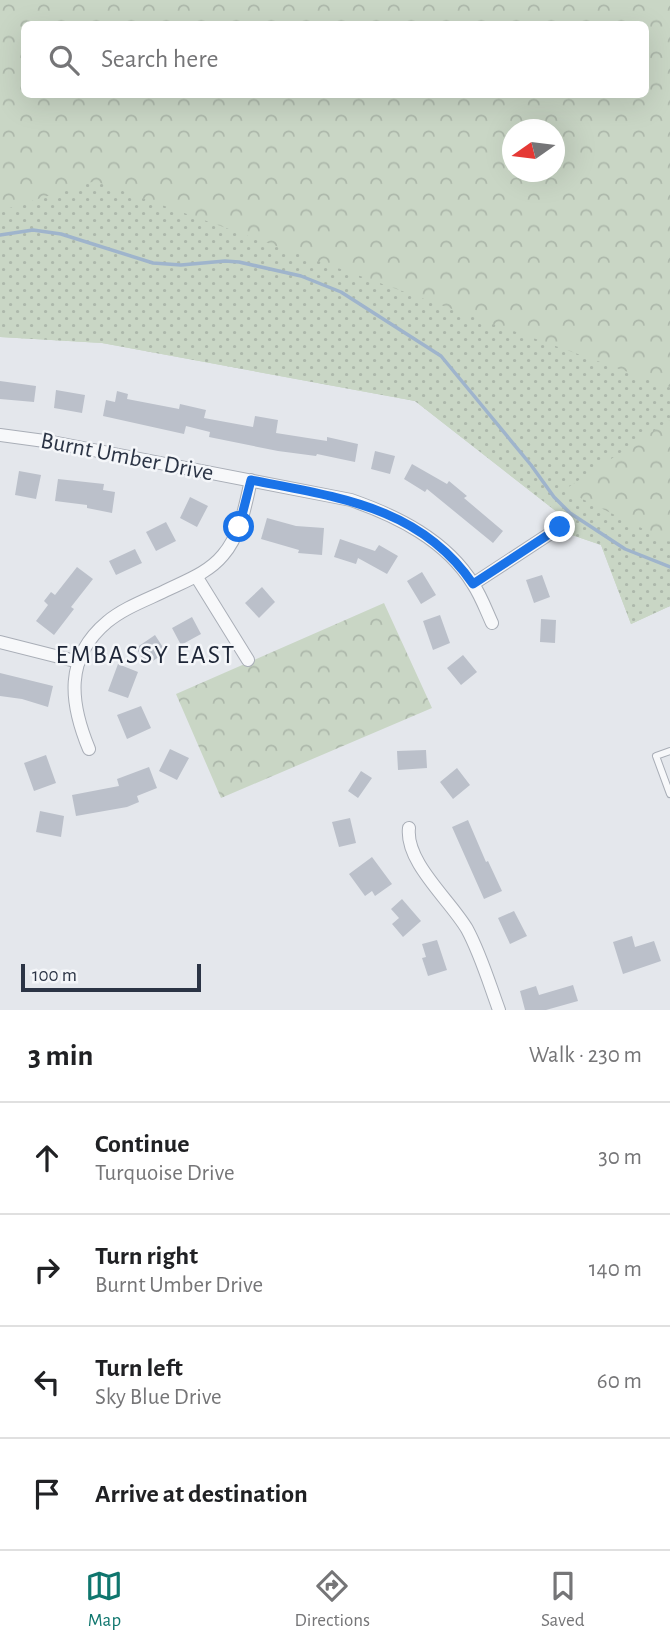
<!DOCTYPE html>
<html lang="en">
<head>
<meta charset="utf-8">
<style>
	body { margin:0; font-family:"Alegreya Sans",sans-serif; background:#f2f2f2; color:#202124 }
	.compass { position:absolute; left:502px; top:119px; width:63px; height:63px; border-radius:50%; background:#fff; box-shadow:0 7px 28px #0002; rotate:256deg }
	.scale { position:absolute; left:21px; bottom:18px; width:180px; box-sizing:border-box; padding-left:7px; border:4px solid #2b3445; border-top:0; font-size:19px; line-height:24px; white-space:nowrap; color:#2b3445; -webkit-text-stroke:5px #f4f6f9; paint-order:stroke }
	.stop { position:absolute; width:21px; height:21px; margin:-16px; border:5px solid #1a73e8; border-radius:50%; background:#fff }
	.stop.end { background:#1a73e8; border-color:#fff; box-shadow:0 2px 7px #0008 }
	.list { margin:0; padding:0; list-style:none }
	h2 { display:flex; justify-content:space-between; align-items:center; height:91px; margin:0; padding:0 28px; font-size:30px }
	h2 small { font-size:23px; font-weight:400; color:#757577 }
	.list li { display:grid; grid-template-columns:46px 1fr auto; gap:21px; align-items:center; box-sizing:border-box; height:112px; padding:0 28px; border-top:2px solid #e0e0e0 }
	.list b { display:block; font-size:26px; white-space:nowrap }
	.list p { margin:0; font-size:23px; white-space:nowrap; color:#757577 }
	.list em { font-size:23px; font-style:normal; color:#757577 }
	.icon { flex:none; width:38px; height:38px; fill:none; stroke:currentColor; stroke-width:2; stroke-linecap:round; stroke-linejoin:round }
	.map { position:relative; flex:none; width:670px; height:1010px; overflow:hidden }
	.search { position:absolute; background:#fff; box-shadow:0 7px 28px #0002; left:21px; right:21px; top:21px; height:77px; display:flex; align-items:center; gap:18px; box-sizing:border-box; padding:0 24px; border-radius:10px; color:#757577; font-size:26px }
	.sheet { height:539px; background:#fff }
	nav { display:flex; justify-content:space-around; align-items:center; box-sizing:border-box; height:98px; border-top:2px solid #e0e0e0; background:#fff; font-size:19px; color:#757577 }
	nav a { display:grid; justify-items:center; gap:4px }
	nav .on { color:#0f766e }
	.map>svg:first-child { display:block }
	.forest { fill:url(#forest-crowns); fill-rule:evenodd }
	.park { fill:url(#park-dots) }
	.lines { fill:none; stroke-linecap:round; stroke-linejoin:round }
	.stream { stroke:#9fb4cc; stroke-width:3.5 }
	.building { fill:#bbc0ca }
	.lane-casing { stroke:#a9aeb7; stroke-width:8 }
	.street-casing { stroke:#a9aeb7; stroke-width:14 }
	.lane { stroke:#f7f8fa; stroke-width:6 }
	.street { stroke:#f7f8fa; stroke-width:12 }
	.route { stroke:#1a73e8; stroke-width:9 }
	.labels { text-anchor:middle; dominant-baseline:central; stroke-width:5; stroke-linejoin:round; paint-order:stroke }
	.street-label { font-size:24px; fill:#2b3445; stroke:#f4f6f9 }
	.neighbourhood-label { font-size:26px; letter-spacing:2px; fill:#1d2536; stroke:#f4f6f9 }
</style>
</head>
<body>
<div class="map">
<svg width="670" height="1010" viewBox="0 0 670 1010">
	<defs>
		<pattern id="forest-crowns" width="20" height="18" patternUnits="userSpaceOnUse" patternTransform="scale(1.75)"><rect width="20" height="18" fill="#c9d6c5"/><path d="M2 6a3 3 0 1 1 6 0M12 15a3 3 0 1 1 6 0" fill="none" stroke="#adb8ab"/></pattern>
		<pattern id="park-dots" width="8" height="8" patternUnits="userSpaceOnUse" patternTransform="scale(1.75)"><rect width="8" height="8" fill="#c9d6c5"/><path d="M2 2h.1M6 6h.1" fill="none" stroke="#adb8ab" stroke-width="1.8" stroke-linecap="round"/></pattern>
	</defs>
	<rect width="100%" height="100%" fill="#e4e7ec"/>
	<!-- forest -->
	<path class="forest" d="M0,0h670v606l-39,18 -30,-79 -29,-10 -15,-23 -142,-111 -313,-58 -102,-6zM24,24h622v70h-622zM512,130h42v42h-42z
		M384,603l48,105 -211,90 -45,-104z"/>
	<!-- park -->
	<path class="park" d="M95,181l575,206v33l-106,70 106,52v64l-39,18 -30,-79 -29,-10 -15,-23 -142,-111 -313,-58 -102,-6v-126z"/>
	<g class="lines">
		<!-- stream -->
		<path class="stream" d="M0,235l33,-5 28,4 92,29 28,2 44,-4 14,1 62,14 40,16 100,64 90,109 23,32 16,16 55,36 45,18"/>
	</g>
	<!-- building -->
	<path class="building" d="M0,381l36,5 -2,16 -34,-3z
		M56,390l29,5 -3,18 -28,-5z
		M117,391l11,3 -1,5 52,10 1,-5 26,6 -2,8 49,9 2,-11 23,4 -2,13 51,8v-4l31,7 -3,18 -38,-8 -1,2 -38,-5 -69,-14 1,-5 -24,-6 -2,8 -81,-18 3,-16 9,2z
		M375,451l20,5 -5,18 -19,-5z
		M412,464l35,20 2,-3 18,15 -3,2 39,33 -10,12 -66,-54 -2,3 -21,-13z
		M19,471l22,4 -5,24 -21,-4z
		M58,479l46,5 -1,6 12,2 -3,21 -25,-5v-3l-32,-4z
		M190,497l18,9 -11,21 -17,-9z
		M267,518l29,8 28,2 -2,27 -24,-2 1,-3 -38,-11z
		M166,522l10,19 -20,10 -10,-19z
		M340,539l35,12 4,-6 19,11 -11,18 -29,-16 -2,6 -22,-7z
		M135,549l7,14 -26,12 -7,-14z
		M77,567l16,12 -22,28 3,2 -20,26 -18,-14 12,-16 -4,-4 7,-9 4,3z
		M422,572l14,23 -15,9 -14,-23z
		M542,575l8,22 -16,6 -8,-23z
		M262,587l13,15 -16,16 -14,-15z
		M440,615l10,28 -17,7 -10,-29z
		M192,617l9,17 -20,11 -9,-17z
		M541,619l15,1 -1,23 -15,-1z
		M155,635l11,17 -19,13 -11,-17z
		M463,655l14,17 -16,13 -14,-17z
		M118,664l20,8 -10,26 -20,-7z
		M0,673l53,13 -5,21 -26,-8 -22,-3z
		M141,706l10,22 -24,11 -10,-24z
		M170,749l19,9 -12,22 -18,-9z
		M426,750l1,18 -29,2 -1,-19z
		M46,755l10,28 -22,8 -10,-28z
		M149,767l8,21 -20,8 2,6 -12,5 -51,9 -4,-21 47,-9 -2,-7z
		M457,768l13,17 -17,14 -13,-17z
		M361,771l11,7 -14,20 -10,-7z
		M40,811l24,5 -3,21 -25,-5z
		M350,818l6,25 -17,4 -7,-25z
		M468,820l18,42 2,-1 14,30 -18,8 -32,-72z
		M372,857l20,27 -17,12 -3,-5 -7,5 -16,-22z
		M402,899l19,22 -18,16 -11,-13 7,-6 -8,-9z
		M514,911l13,25 -17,8 -12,-26z
		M632,936l3,11 19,-6 7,20 -38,13 -10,-32z
		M437,940l10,30 -19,6 -6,-18 4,-1 -4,-13z
		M573,985l5,16 -32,9h-21l-5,-19 16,-5 3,9z"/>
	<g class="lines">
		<!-- lane casing -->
		<g class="lane-casing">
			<path id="lane" d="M670,751l-14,5 14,38"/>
		</g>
		<!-- street casing -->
		<g class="street-casing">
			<path id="street" d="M0,435l52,7 299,58c46,16 95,40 122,84 8,12 13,26 19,39
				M196,576l52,84
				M473,584l87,-57
				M0,642l79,20
				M89,749c-19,-46 -25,-91 18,-127 18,-15 42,-23 62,-33 19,-9 40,-17 54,-34 18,-21 22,-49 28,-75
				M409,828c-4,34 41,72 58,101 14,26 22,54 32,81"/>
		</g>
		<!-- lane -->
		<use href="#lane" class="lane"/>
		<!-- street -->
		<use href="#street" class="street"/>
	</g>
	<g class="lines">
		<!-- route -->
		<path class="route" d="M239,527l12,-47c85,17 169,26 222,104l87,-57"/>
	</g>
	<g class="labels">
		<!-- street labels -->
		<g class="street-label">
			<text transform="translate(127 457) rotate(11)">Burnt Umber Drive</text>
		</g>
		<!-- neighbourhood labels -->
		<g class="neighbourhood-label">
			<text x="146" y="655">EMBASSY EAST</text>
		</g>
	</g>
</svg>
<svg class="compass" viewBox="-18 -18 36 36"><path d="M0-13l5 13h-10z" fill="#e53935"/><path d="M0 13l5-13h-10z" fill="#757577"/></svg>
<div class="scale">100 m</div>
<div class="stop" style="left:239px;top:527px"></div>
<div class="stop end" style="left:560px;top:527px"></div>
<div class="search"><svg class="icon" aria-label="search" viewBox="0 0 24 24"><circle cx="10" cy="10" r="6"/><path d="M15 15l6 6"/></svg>Search here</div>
</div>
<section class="sheet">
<h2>3 min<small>Walk · 230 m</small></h2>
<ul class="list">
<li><svg class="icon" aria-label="ahead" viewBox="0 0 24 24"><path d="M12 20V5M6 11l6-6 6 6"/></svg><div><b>Continue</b><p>Turquoise Drive</p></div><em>30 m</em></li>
<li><svg class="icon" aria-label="right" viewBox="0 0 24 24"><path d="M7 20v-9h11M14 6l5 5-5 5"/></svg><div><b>Turn right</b><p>Burnt Umber Drive</p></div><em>140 m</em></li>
<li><svg class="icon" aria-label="left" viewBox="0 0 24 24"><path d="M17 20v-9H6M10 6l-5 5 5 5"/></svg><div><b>Turn left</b><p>Sky Blue Drive</p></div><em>60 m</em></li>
<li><svg class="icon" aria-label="arrive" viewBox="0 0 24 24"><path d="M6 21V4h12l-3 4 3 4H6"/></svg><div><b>Arrive at destination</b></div></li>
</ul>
</section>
<nav>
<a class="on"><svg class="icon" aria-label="map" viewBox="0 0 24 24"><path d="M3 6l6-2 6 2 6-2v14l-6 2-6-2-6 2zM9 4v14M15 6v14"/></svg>Map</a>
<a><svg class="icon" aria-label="directions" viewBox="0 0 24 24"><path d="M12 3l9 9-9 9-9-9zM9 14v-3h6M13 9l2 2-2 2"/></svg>Directions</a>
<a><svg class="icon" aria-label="saved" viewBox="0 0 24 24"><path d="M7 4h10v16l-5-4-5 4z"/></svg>Saved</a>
</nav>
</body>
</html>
